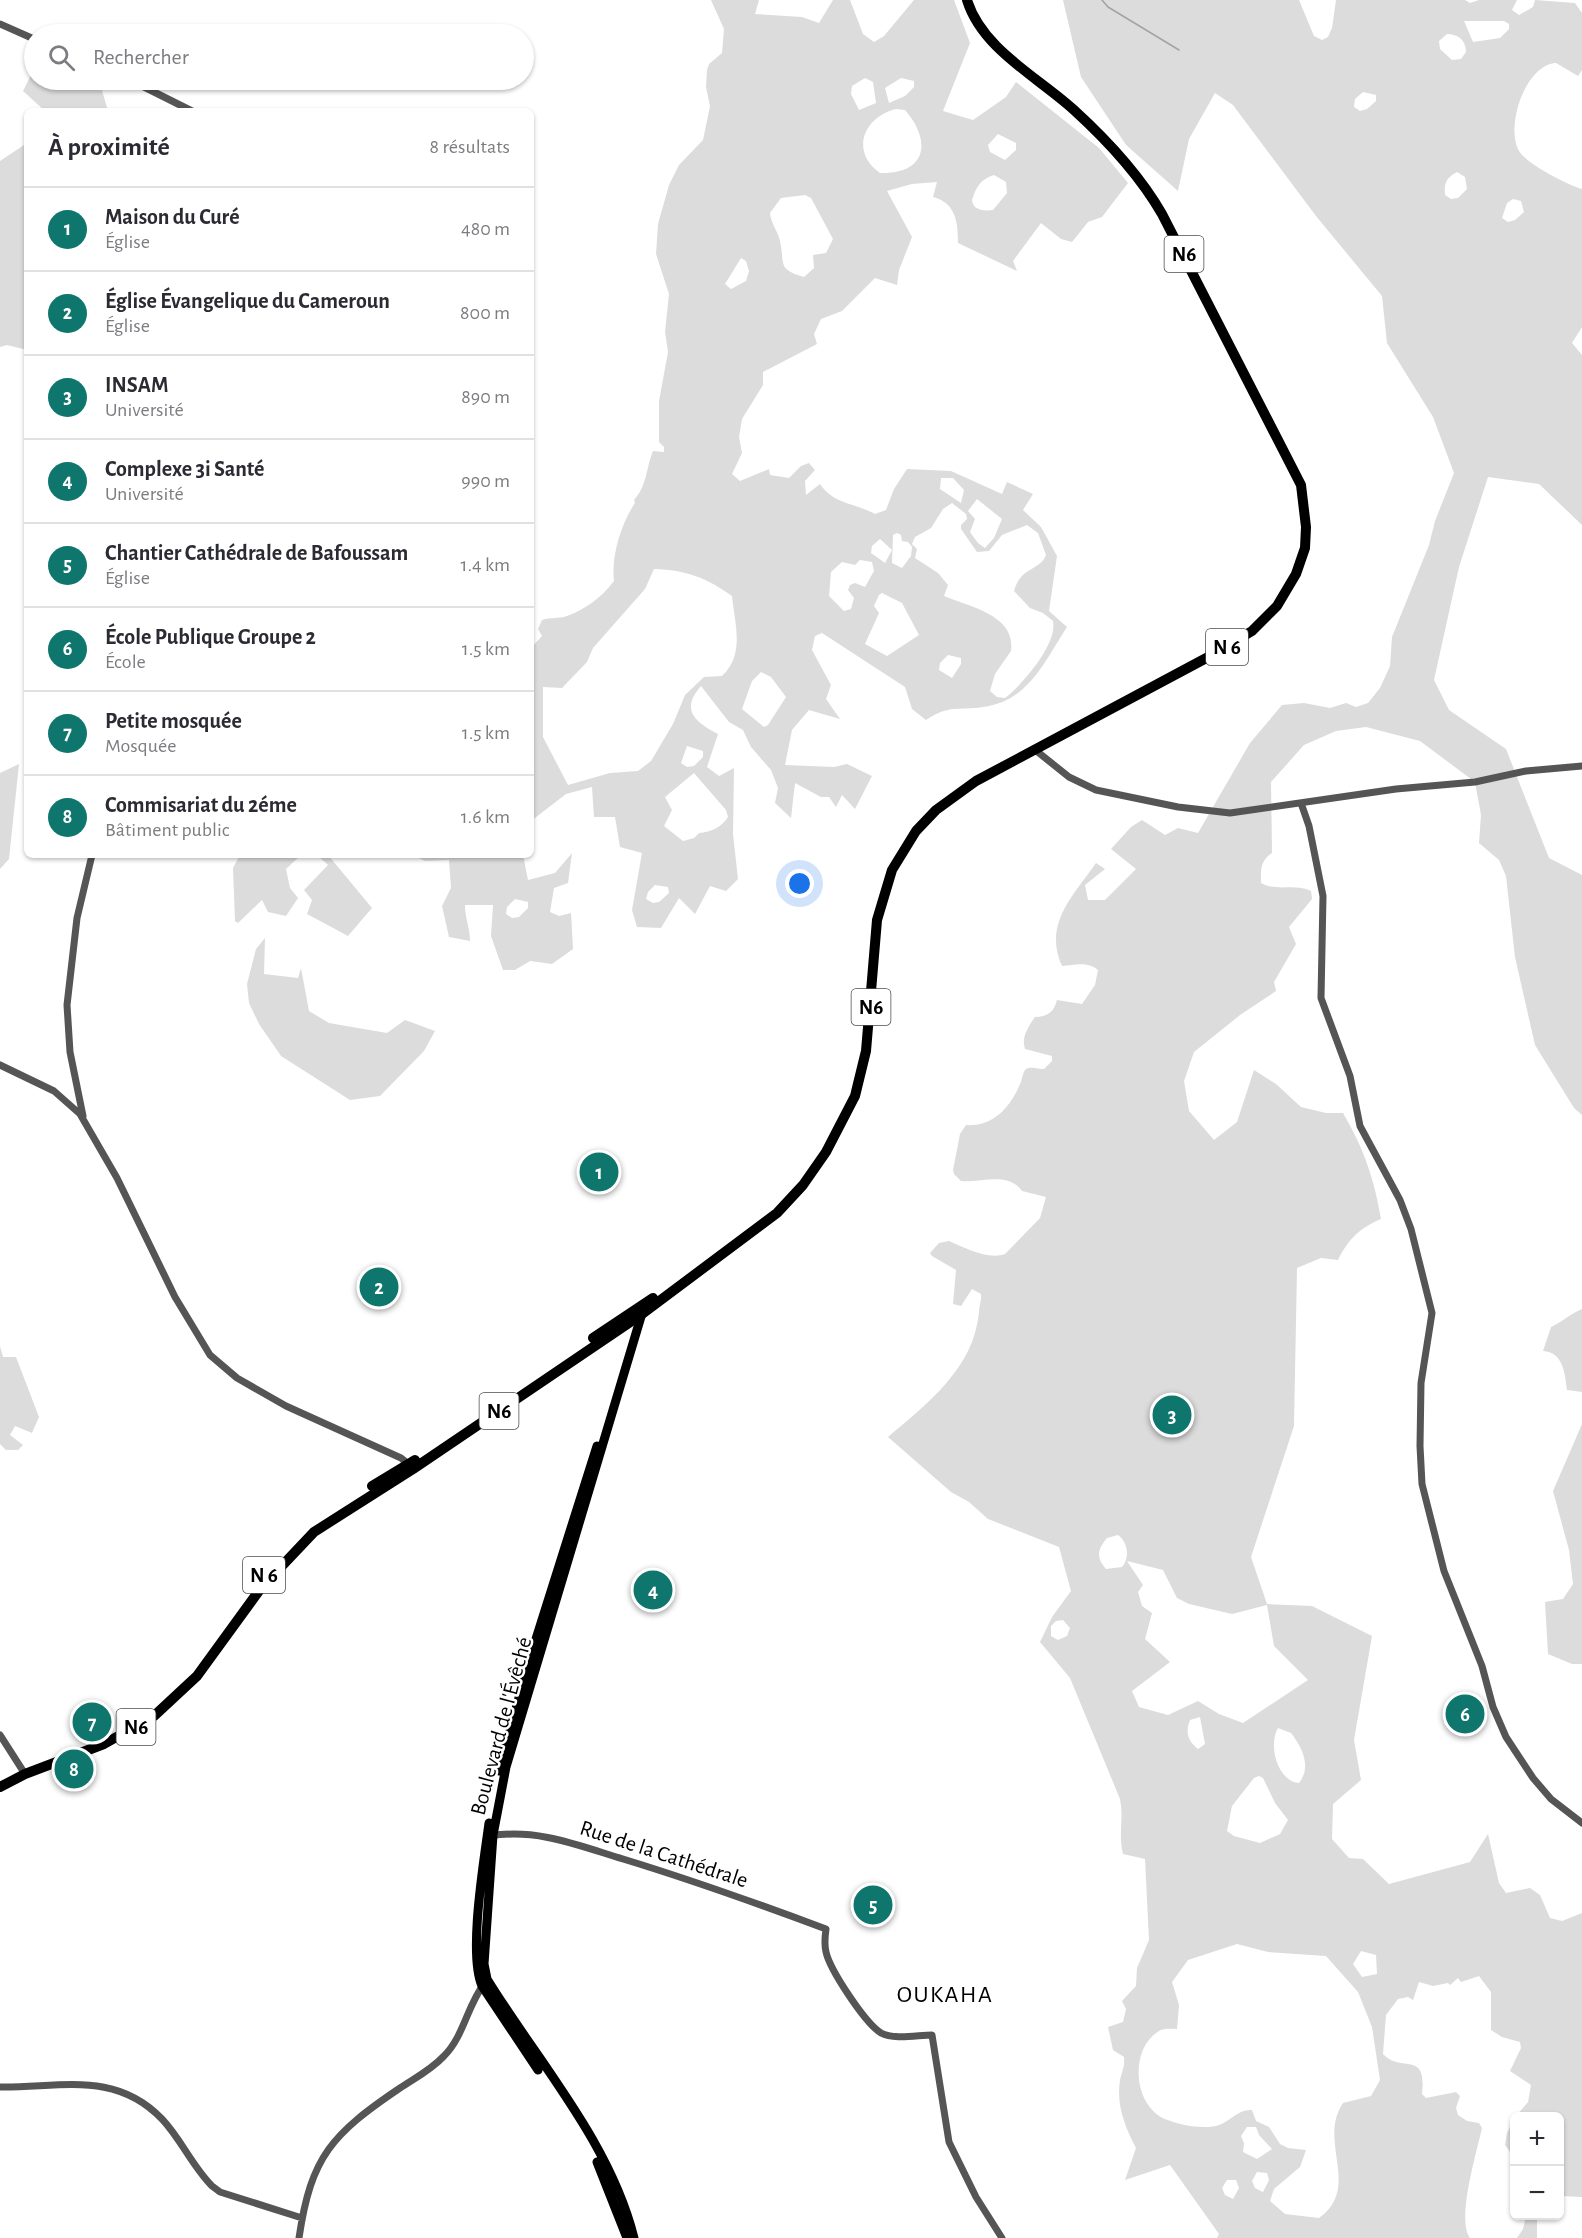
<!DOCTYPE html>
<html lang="fr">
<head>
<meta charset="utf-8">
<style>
	body { margin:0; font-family:"Alegreya Sans",sans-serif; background:#f2f2f3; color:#2b2b33 }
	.controls { position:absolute; right:18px; bottom:18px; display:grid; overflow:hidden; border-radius:9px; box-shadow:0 2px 4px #0004 }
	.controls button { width:54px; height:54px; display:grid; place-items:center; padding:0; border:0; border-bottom:2px solid #e1e1e2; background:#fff; color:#2b2b33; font:30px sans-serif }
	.you { position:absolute; left:800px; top:884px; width:21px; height:21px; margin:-15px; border:4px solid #fff; border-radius:50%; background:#1a73e8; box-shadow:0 0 0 9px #1a73e833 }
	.badge { display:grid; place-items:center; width:39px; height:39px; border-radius:50%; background:#0f766e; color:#fff; font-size:20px; font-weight:700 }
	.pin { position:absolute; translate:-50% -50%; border:3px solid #fff; box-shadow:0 2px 6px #0006 }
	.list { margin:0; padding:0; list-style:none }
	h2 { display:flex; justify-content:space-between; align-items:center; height:78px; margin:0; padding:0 24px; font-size:26px }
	h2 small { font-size:20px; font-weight:400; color:#7c7c81 }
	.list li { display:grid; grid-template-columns:39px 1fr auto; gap:18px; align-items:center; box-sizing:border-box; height:84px; padding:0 24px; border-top:2px solid #e1e1e2 }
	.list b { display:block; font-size:22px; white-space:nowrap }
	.list p { margin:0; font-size:20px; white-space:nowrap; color:#7c7c81 }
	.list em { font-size:20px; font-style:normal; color:#7c7c81 }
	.icon { flex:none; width:33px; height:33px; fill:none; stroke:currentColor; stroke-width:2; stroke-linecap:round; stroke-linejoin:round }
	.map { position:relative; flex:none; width:1582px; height:2238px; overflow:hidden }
	.search { position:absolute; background:#fff; box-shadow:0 2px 4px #0004; left:24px; top:24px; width:510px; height:66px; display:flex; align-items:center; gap:15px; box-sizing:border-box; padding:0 21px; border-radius:33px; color:#7c7c81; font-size:22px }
	.panel { position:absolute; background:#fff; box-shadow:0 2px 4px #0004; left:24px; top:108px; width:510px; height:750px; border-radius:9px }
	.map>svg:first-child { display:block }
	.green { fill:#dcdcdc; fill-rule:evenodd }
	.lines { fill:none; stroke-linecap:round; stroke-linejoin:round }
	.stream { stroke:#a3a3a3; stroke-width:1.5 }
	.minor { stroke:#555; stroke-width:7 }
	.major { stroke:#000; stroke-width:9 }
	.highway { stroke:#000; stroke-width:10 }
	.labels { text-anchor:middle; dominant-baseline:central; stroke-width:5; stroke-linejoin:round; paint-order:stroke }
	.shield { fill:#fff; stroke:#4c4c4c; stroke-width:1.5 }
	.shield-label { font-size:21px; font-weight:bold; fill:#000 }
	.street-label { font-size:22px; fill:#000; stroke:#fff }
	.neighbourhood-label { font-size:24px; letter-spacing:1.5px; fill:#000; stroke:#fff }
</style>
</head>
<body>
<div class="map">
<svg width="1582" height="2238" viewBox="0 0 1582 2238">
	<rect width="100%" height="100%" fill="#fff"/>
	<!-- green -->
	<path class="green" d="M711,0h48l-4,14 47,3 17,6 14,-23h17l13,34 11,8 10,-6 30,-36h40l16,43 -27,68 30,9 33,-23 10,-15 83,66 29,35 -26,34 -14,5 -16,20 -11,-3 -20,-16 -28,38 4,10 -59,-28c0,-21 -2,-40 -25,-46l4,-15 -25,2 -25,7 25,46 -13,33 -2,15 -22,-7 -33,33 -21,8 -7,15 3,10 -54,28v13l-21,34 -3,18 3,16 -10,21 8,7 29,-12 1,6 19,3 12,-12 8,-3 6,7 -10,11 1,14 14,-11c13,20 35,19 55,30l11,-4 8,-21 13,-20 44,2 51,23 5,-12 26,12 -10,16 18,17 16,29 -8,55 18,16c-23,35 -38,74 -84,80 -26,4 -33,-3 -57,13l-14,-11 -7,-22 -83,-54 -7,3 -3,14 19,35 -5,14 14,20 -31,-9 -17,20 -7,35 49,2 13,-3 25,12 -17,33 -13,-14 -6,12 -7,-10h-8l-26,-14 -4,35 -16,-15 3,-15 -7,-18 -20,-23 -8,-17 -14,-8 -28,-36c-21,24 -6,36 17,48l-11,33 12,9 15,-8 -1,66 5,45 -12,12 -16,-5 -15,28 -16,-16 -18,30 -24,-1 -5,-17 10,-57 -22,-6 -5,-30h-21l-2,-30 -26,7 -35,27v-173l11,-12 -4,-7 4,-9c9,-3 16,-1 25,-4 19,-7 35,-19 47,-35 -3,-25 7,-57 21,-78l-1,-3c13,-14 12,-32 19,-49l11,1v-5l-5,-5v-41l9,-49 -3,-20 4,-38 -13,-40 2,-30 11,-39 10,-20 24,-25 7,-34 -4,-19 1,-17 2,-6 13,-11 2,-24zM865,78l8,4 3,21 -17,7 -8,-16 1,-8zM901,78l13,3v6l-9,9 -16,7 -4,-15zM896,109l9,1c27,31 22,64 -25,63 -30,-21 -17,-56 16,-64zM998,134l18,9v7l-11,10 -15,-8 -2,-7zM994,175l12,7 1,11 -14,17c-8,1 -20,1 -21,-10 4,-12 8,-21 22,-25zM805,195l6,3 22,41 -7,14 -13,2 1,13 -10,9c-27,-8 -19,-12 -24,-36 -2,-10 -9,-17 -10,-28l11,-15zM741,258l5,3 3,10 -3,10 -15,8 -6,-5zM941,478h12l11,12 -3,13 -21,-14zM977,499l25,20 -8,19 -9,10 -7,-5 -8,-11 5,-13 -7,-8zM952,503l14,11 1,5 -6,6v4l16,23 12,-1 13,-16 25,-10 11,8 8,22c-6,16 -25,11 -32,36l16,17 13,5 10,8c5,23 -31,64 -48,77l-8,-1 -7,-6 5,-17 16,-23c5,-36 -41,-44 -67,-55l4,-11 -10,-12 -23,-15 2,-9 -5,-5 3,-7 16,-9 12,-19zM897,533l4,2 1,6 6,1 4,5 -1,9 -9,12 -10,-5 1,-28zM880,539l12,11 -7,13 -14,-10 1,-7zM860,560l12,2 2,9 -9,16 -10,-4 -5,2 -2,5 6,8 -3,11 -7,2 -15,-15 2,-24 11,-10 13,3zM654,569c32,1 53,9 78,27 3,29 13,58 -10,80l-18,1 -19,18 -12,29 -22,37 -13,10 -28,2 -42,12 -25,-48v-50l19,1 25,-26 6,-14 52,-59zM882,593l20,10 17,32 -32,21 -22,-12 14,-31 -5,-7 5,-11zM948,655l13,3v6l-9,14 -13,-8 1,-7zM761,672l10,5 15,20 -18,28 -4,2 -22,-18 10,-28zM687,746l16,5v6l-9,9 -7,1 -6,-4zM694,773l32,37 2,7c-6,10 -17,15 -29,16l-5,5 -11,3 -19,-15 8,-16 -7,-13zM655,885l13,2 1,6 -10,9 -6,1 -7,-4 2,-7z
		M1063,0h236l15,36 8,4 6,-3 4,-9 4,-28h129l5,3 9,-3h38l-5,10 7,5 14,-8 2,-7 40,3 7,10v57l-4,6 -22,-13c-31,2 -51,64 -37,88 8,13 48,34 63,38v138l-10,16 10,12v170l-43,-41 -51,-7 -29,90 -25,113 15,30 57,39 43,109 33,17v240l-8,-7 -39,-63 -20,-88 -9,-81 -7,-16 -20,-17 2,-28 -6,-33 -55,-41 -54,-14 -30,4 -32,14 -33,37 1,71c-12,8 -11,16 -11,30 16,9 34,0 50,8l1,8 -23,28 7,17 -22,38 2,9 -36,24 -46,37 -10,29 5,30 25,29 23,-18 17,-52 22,14 25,23 25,6h17c21,36 31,65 38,106 -22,9 -33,21 -43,41l-17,-2 -24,10 -3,158 -43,131 16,47 45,2 60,30 -18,104 7,40 -28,24 -1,35 17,19 14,1 26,25 81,-22 18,-28 11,49 7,10 24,-5 10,7 10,23 12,3 20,-8v284l-22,-1v-80h-44l12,-14 3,-17 -21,-14 11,-23 -1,-6 -18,-5 -11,-7v-38l-12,-16 -18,6 -3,-4 -8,7 -2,-2 -15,3 -14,-4 -6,18 -5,-3 -10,2 -12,16 -3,39c19,20 44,-5 39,40l4,4 30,-6 4,4 -4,12 2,7 9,6 12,2 3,5c-5,23 -26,92 -12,110h-253l2,-4 -49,-69 -45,15 11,-32c-11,-21 -20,-43 -16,-68 2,-9 5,-13 4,-23l-11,-7 -5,-23 15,-5 3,-13 -4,-8 14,-15 1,-18 12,-28 -4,-81 -22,-5c-5,-20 1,-35 -3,-55l-50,-121 -30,-36 12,-25 19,-26 -12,-44 -71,-28 -19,-17 -18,-10 -63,-55c40,-34 86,-69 91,-125 0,-6 3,-12 2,-18l-9,-5 -11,17 -8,-2 3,-34 -24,-14 -2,-3 9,-10 10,-2c16,7 39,19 56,13l35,-36 6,-21 -24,-6c-14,-20 -41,-8 -61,-10l-7,-7 -1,-4 7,-36 6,-9c28,2 45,-19 55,-43 1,-4 2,-10 5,-13 4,-3 13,0 18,0l8,-8v-5l-27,-7c-4,-11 3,-22 10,-32 12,0 19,-5 22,-17l25,4 13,-19 3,-15c-10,-9 -24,-5 -36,-4 -19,-42 11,-70 34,-103l9,6 -20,16 3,15h17l31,-31 -25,-20 20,-22 11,-7 23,15 13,-7 20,5 52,-90 32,-38 22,-2 26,5 16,-5 10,4 12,-4 12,-15 10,-22 2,-29 37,-92 6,-24 19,-48 -21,-56 -46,-74 -5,-47 -66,-80 -83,-111 -18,-12 -26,46 -11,52 -52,-46 -45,-68zM1464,21h40l5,3v5l-9,9 -27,4zM1447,34c11,0 19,6 19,18l-5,7 -9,1 -12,-11 -1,-8zM1363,92l13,3v6l-9,8 -7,2 -6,-4 1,-8zM1457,172l8,5 2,12 -9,9 -7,1 -6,-4c-1,-12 1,-17 12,-23zM1513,199l8,2 3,11 -9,8 -7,2 -6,-4 5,-15zM1118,1535c10,7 12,23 4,32l-16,2c-10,-11 -9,-19 1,-31zM1127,1561l36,9 14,28 12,6 43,10 35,-9 7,41 34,34 -65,43 -24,-9 -21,-13 -30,14 -29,-8 -7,-16 38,-29 -25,-23 7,-26 -10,-7 -4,-14 5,-7zM1063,1620l7,8 -3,8 -9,4 -7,-4v-10l5,-5zM1200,1717l5,27 -7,5c-10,-8 -13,-16 -8,-29zM1278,1728l13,5c11,14 21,34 8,50 -22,-2 -31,-38 -21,-55zM1259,1776l4,2 12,25 13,17 -8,14 -20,9 -26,-7 -7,-5 5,-25 22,-28zM1237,1944l31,8 58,4 32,36 14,35 8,53 -9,16 -28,7c-26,38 19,84 -24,115l-34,-4 -15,-13 4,-12 26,-22 6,-17 -18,-2 -8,-4 -11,-17 -13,-6 -4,-11c-14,-1 -21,11 -33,15 -14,5 -40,0 -54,-6 -32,-14 -36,-70 -6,-88 5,-3 12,-2 18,-2l2,-24 -7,-23 16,-22zM1361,1951l15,4 1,19 -15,3 -9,-13zM1247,2127h9l3,8 13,14 -15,10 -14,-7 1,-9 -3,-7zM1257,2172l10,1 2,7 -6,12 -8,-4 -3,-7zM1227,2180h9l3,8 -6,11 -8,-4 -3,-7z
		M34,69v11h65l9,31h-63l-22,-20z
		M27,143v207l-20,-5 -7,2v-186z
		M19,764l-10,95 -9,10v-96z
		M572,853l-4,30 -14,5 -4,24 9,4 12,-3 2,36 -21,15 -22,-3 -15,9h-12l-12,-34 2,-31h-28c0,13 5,23 5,36l-21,-4 -7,-31 9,-18 -2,-28 -24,1 -12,-6h110l5,25 27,-7zM515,899l13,3v6l-9,9 -7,1 -6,-4 1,-7z
		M240,855h61l-15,14 4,19 8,10 -12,18 -18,-4 -6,-12 -24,23 -3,-2 -2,-53z
		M317,855h11l44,53 -24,28 -41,-22 5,-14 -8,-10 24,-25z
		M265,938l-1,36 34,4 3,-10 8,43 20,12 58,10 18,-13 30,11 -11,20 -44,45 -30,4 -69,-44 -22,-32 -10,-21 -2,-19 9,-35z
		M1582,1309v83l-15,-2c-2,-17 -4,-38 -24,-39l8,-24c11,-5 19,-13 31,-18z
		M0,1346l3,11h13l23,60 -7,16 -17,-7 -5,9 13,10 -5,5h-12l-6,-6z
		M1582,1424v240h-10l-24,-10 -3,-52 18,-3 10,-15 -4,-34 -16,-59z
		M1514,2119v38l-9,-12 2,-12z
		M1526,2216h11v22h-20l6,-9z"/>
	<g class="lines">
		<!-- stream -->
		<path class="stream" d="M1102,0l6,7 71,43"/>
		<!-- minor -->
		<path class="minor" d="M0,24l34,15
			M130,80l62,31
			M1034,749l35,28 27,13 82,17 52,6 166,-24 79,-7 51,-11 56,-5
			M1301,803l8,23 14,70 -2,102 29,78 10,50 40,74 11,29 21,84 -11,70 -1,63 2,38 22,87 38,95 11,41 13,30 27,41 18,21 31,24
			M0,1065l54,26 26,23 37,64 58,119 35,58 27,23 49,28 115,52 10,8
			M83,1116l-13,-64 -3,-47 10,-87 15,-63
			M0,1735l25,39
			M490,1836c47,-8 90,10 133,23 69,21 136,45 203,70 -1,7 -2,15 0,23 4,18 39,71 55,81 13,7 37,2 51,2l17,107 27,55 26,41
			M0,2087c60,1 115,-17 162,32 19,20 30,47 50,67l8,6 82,26
			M299,2238c12,-82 33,-104 101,-150 15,-10 31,-18 44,-32 20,-20 23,-50 40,-72"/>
		<!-- major -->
		<path class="major" d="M499,1771l30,-110 68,-215
			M489,1823c-5,38 -21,131 -7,163l56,84
			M597,2162l30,76
			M634,2238c-24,-96 -96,-176 -147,-259l-3,-15 9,-129 13,-68 137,-457"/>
		<!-- highway -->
		<path class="highway" d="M593,1338l60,-40
			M372,1486l43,-26
			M0,1787l25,-13 79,-30 50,-28 43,-40 64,-88 53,-56 99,-63 229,-155 135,-101 26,-28 23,-33 29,-56 11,-45 11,-131 15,-50 24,-39 20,-21 40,-29 236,-126 40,-24 25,-25 19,-32 9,-26 1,-21 -5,-42 -139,-271c-23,-40 -54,-73 -88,-104 -36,-33 -92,-61 -107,-110"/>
	</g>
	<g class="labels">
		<!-- shield labels -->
		<g class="shield">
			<rect x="1164.5" y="236" width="39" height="36" rx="4.5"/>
			<rect x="1206" y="629" width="42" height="36" rx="4.5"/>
			<rect x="851.5" y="989" width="39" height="36" rx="4.5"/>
			<rect x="479.5" y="1393" width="39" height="36" rx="4.5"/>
			<rect x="243" y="1557" width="42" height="36" rx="4.5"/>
			<rect x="116.5" y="1709" width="39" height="36" rx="4.5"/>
		</g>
		<g class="shield-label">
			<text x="1184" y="254">N6</text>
			<text x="1227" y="647">N 6</text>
			<text x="871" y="1007">N6</text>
			<text x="499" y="1411">N6</text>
			<text x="264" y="1575">N 6</text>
			<text x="136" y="1727">N6</text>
		</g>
		<!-- street labels -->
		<g class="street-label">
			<text transform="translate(501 1726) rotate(-75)">Boulevard de l'Évêché</text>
			<text transform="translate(664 1854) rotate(18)">Rue de la Cathédrale</text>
		</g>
		<!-- neighbourhood labels -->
		<g class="neighbourhood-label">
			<text x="945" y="1995">OUKAHA</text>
		</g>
	</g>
</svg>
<div class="controls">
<button>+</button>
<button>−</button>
</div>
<div class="you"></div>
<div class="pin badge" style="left:599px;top:1172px">1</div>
<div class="pin badge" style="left:379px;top:1287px">2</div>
<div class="pin badge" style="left:1172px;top:1415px">3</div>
<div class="pin badge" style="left:653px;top:1590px">4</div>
<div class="pin badge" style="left:873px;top:1905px">5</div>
<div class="pin badge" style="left:1465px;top:1714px">6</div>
<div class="pin badge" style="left:92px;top:1722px">7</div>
<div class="pin badge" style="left:74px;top:1769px">8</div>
<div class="search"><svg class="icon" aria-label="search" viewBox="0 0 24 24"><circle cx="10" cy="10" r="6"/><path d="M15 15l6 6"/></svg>Rechercher</div>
<section class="panel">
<h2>À proximité<small>8 résultats</small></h2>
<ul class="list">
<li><span class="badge">1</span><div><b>Maison du Curé</b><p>Église</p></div><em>480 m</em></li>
<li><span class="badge">2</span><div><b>Église Évangelique du Cameroun</b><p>Église</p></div><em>800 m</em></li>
<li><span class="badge">3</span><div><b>INSAM</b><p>Université</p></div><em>890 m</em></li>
<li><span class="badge">4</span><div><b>Complexe 3i Santé</b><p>Université</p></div><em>990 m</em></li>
<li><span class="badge">5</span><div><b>Chantier Cathédrale de Bafoussam</b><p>Église</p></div><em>1.4 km</em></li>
<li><span class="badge">6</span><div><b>École Publique Groupe 2</b><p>École</p></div><em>1.5 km</em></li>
<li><span class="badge">7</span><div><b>Petite mosquée</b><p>Mosquée</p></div><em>1.5 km</em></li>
<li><span class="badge">8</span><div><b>Commisariat du 2éme</b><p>Bâtiment public</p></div><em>1.6 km</em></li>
</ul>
</section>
</div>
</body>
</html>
